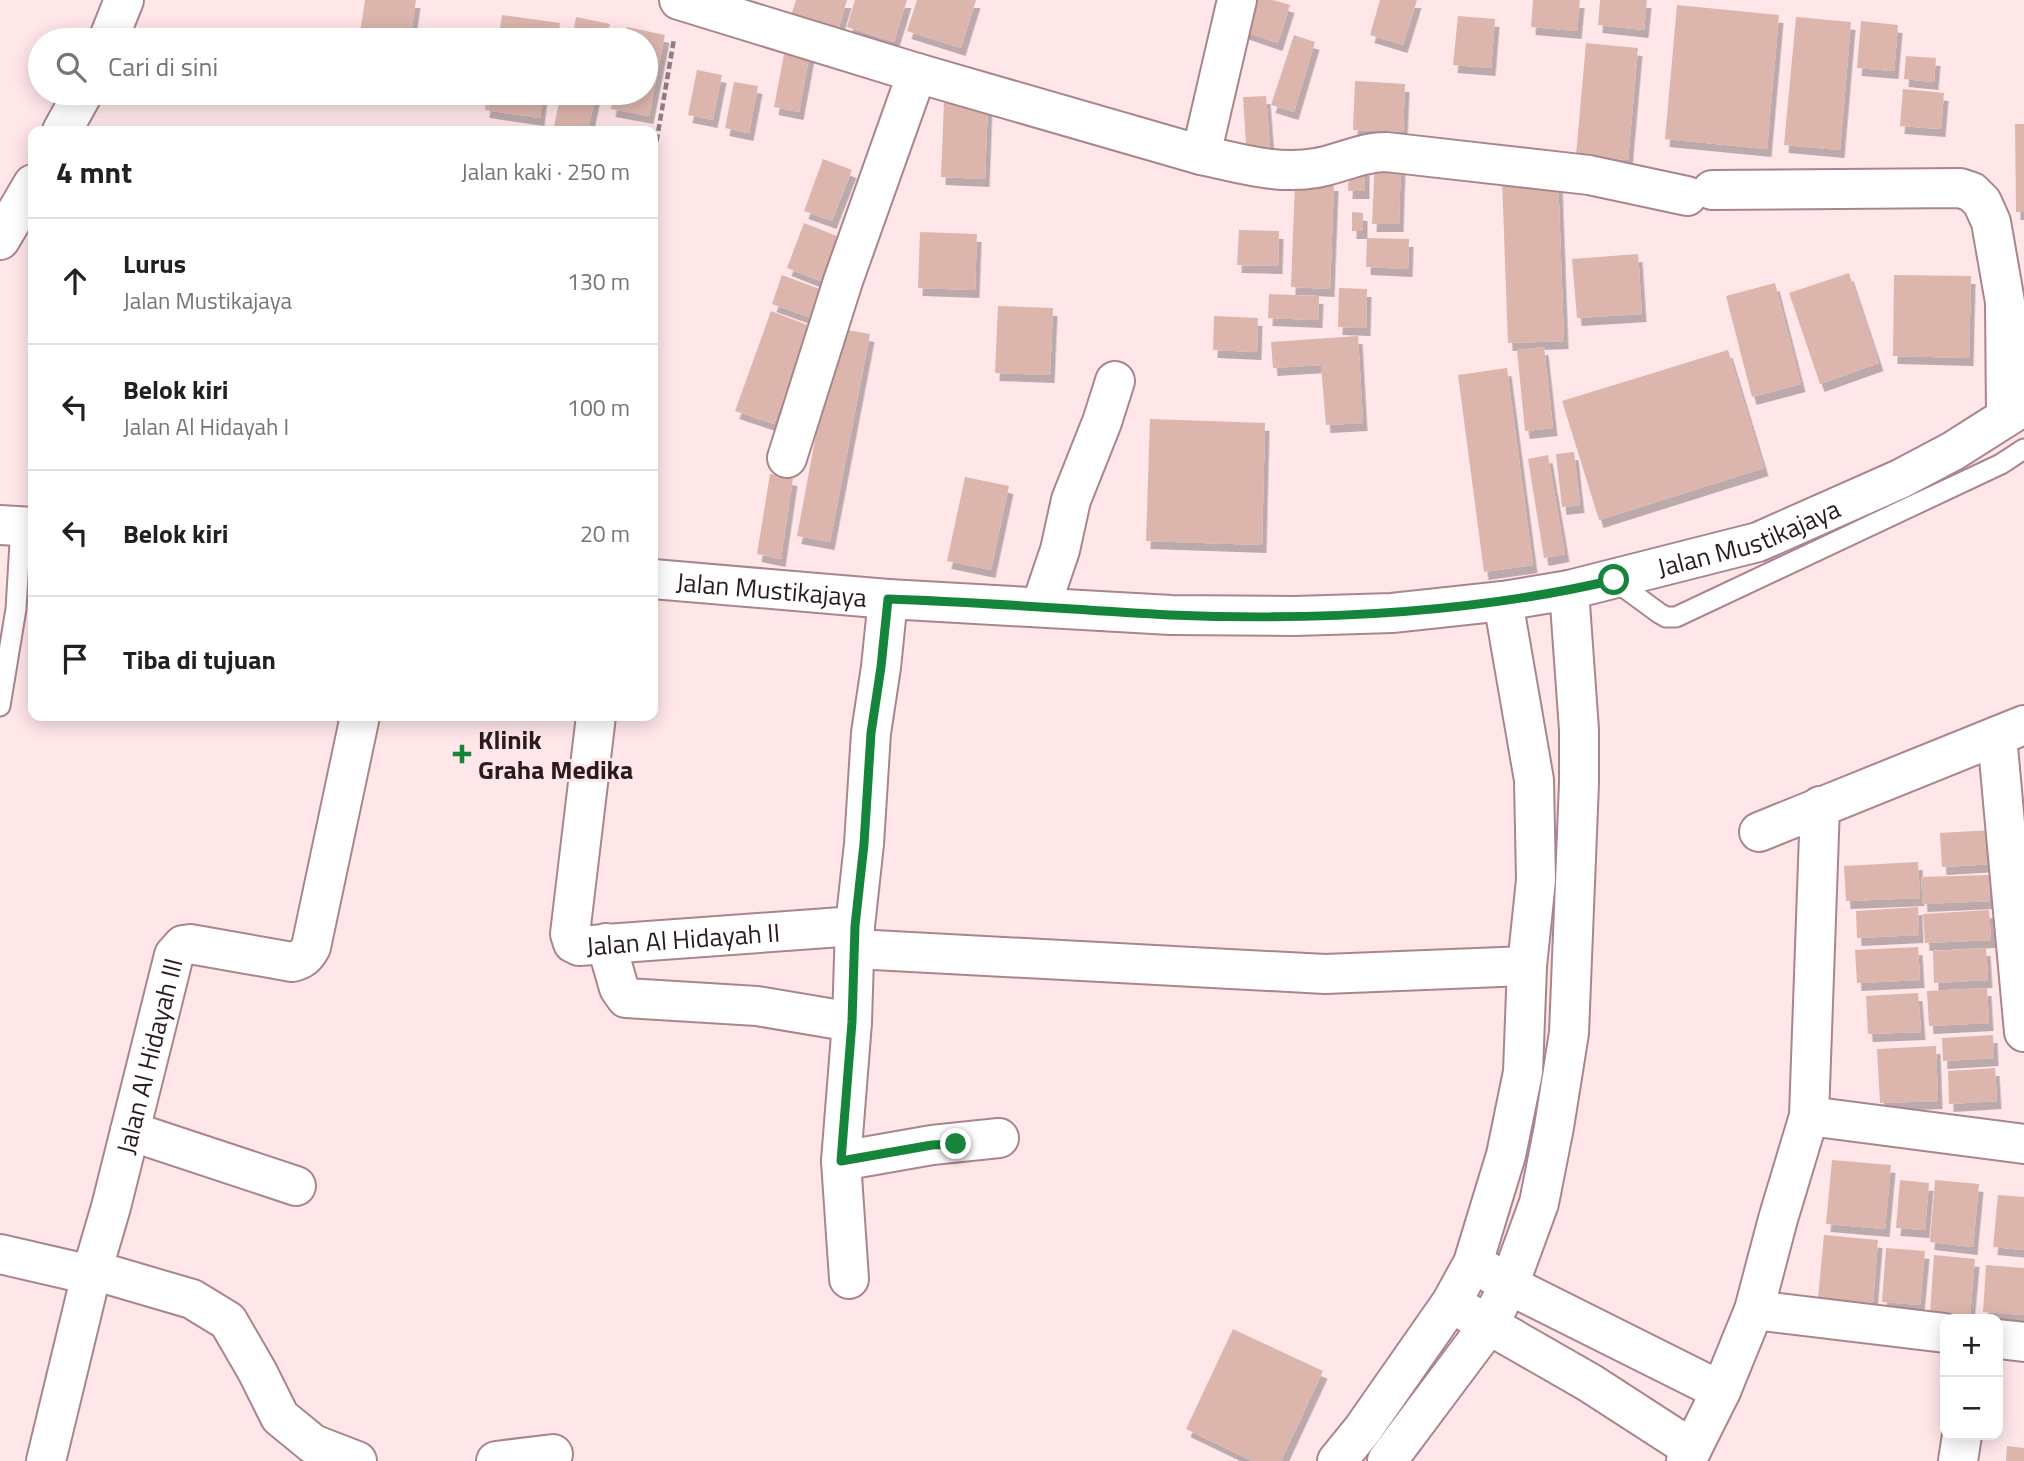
<!DOCTYPE html>
<html lang="id">
<head>
<meta charset="utf-8">
<style>
	body { margin:0; font-family:"Titillium Web",sans-serif; background:#f6f6f6; color:#202124 }
	.controls { position:absolute; right:21px; bottom:21px; display:grid; overflow:hidden; border-radius:14px; box-shadow:0 4px 18px #0003 }
	.controls button { width:63px; height:63px; display:grid; place-items:center; padding:0; border:0; border-bottom:2px solid #e0e0e0; background:#fff; color:#202124; font:35px sans-serif }
	.stop { position:absolute; width:21px; height:21px; margin:-16px; border:5px solid #16853c; border-radius:50%; background:#fff }
	.stop.end { background:#16853c; border-color:#fff; box-shadow:0 2px 7px #0008 }
	.list { margin:0; padding:0; list-style:none }
	h2 { display:flex; justify-content:space-between; align-items:center; height:91px; margin:0; padding:0 28px; font-size:30px }
	h2 small { font-size:23px; font-weight:400; color:#757577 }
	.list li { display:grid; grid-template-columns:46px 1fr auto; gap:21px; align-items:center; box-sizing:border-box; height:126px; padding:0 28px; border-top:2px solid #e0e0e0 }
	.list b { display:block; font-size:26px; white-space:nowrap }
	.list p { margin:0; font-size:23px; white-space:nowrap; color:#757577 }
	.list em { font-size:23px; font-style:normal; color:#757577 }
	.icon { flex:none; width:38px; height:38px; fill:none; stroke:currentColor; stroke-width:2; stroke-linecap:round; stroke-linejoin:round }
	.map { position:relative; flex:none; width:2024px; height:1461px; overflow:hidden }
	.search { position:absolute; background:#fff; box-shadow:0 4px 18px #0003; left:28px; top:28px; width:630px; height:77px; display:flex; align-items:center; gap:18px; box-sizing:border-box; padding:0 24px; border-radius:38px; color:#757577; font-size:26px }
	.panel { position:absolute; background:#fff; box-shadow:0 4px 18px #0003; left:28px; top:126px; width:630px; height:595px; border-radius:14px }
	.map>svg:first-child { display:block }
	.building { fill:#dcb6ac; filter:url(#shadow) }
	.lines { fill:none; stroke-linecap:round; stroke-linejoin:round }
	.lane-casing { stroke:#aa858b; stroke-width:23 }
	.street-casing { stroke:#aa858b; stroke-width:42 }
	.secondary-casing { stroke:#aa858b; stroke-width:42 }
	.path { stroke:#907d7f; stroke-width:4.5; stroke-dasharray:7 3.5; stroke-linecap:butt }
	.lane { stroke:#fff; stroke-width:19 }
	.street { stroke:#fff; stroke-width:38 }
	.secondary { stroke:#fff; stroke-width:38 }
	.route { stroke:#16853c; stroke-width:9 }
	.poi-dot { fill:#16853c; stroke:#ffe6e9; stroke-width:2.5 }
	.labels { text-anchor:middle; dominant-baseline:central; stroke-width:6; stroke-linejoin:round; paint-order:stroke }
	.street-label { font-size:26px; fill:#2a1c1e; stroke:#ffe6e9 }
	.poi-label { font-size:26px; font-weight:bold; fill:#2a1c1e; stroke:#ffe6e9; text-anchor:start }
</style>
</head>
<body>
<div class="map">
<svg width="2024" height="1461" viewBox="0 0 2024 1461">
	<defs>
		<filter id="shadow"><feDropShadow dx="4.5" dy="8" stdDeviation="0" flood-color="#0004"/></filter>
	</defs>
	<rect width="100%" height="100%" fill="#ffe6e9"/>
	<!-- building -->
	<path class="building" d="M365,0h51l-6,40 -51,-1z
		M796,0h51l-11,37 -47,-15z
		M855,0h52l-13,42 -47,-15z
		M917,0h59l-15,48 -54,-17z
		M1246,0h27l17,5 -12,38 -41,-14z
		M1380,0h37l-14,45 -33,-10z
		M1533,0h47l-3,31 -46,-4z
		M1600,0h47l-3,30 -46,-5z
		M1677,5l102,10 -12,134 -102,-10z
		M502,15l58,8 -2,17h-60z
		M1458,16l37,3 -4,49 -38,-3z
		M576,17l34,7 -4,16h-34z
		M1796,17l55,5 -11,128 -56,-5z
		M1861,21l37,4 -4,46 -37,-3z
		M627,27l38,8 -16,81 -38,-7 3,-16h32v-53h-22z
		M1294,35l21,7 -21,70 -23,-7z
		M1586,43l52,5 -10,112 -52,-5z
		M785,49l25,4 -11,59 -25,-5z
		M1906,56l30,2 -2,24 -30,-3z
		M697,70l25,5 -9,45 -25,-5z
		M1355,81l50,3 -2,48 -50,-2z
		M734,82l24,4 -9,47 -24,-5z
		M1903,89l41,4 -3,36 -41,-3z
		M487,93h56l-3,25 -55,-8z
		M561,93h35l-8,38h-35z
		M1266,96l5,63 -24,1 -4,-63z
		M944,101l44,1 -3,77 -44,-2z
		M2015,124h9v88h-8z
		M823,159l29,11 -20,51 -28,-10z
		M1375,159l26,1 -2,64h-27z
		M1349,167l16,1v23h-17z
		M1558,177l6,164 -56,2 -6,-164z
		M1295,182l39,1 -4,106 -39,-2z
		M1352,212l11,1v18h-11z
		M804,223l33,13 -17,45 -33,-13z
		M1239,230l40,1 -1,35 -41,-1z
		M920,232l57,2 -2,56 -57,-2z
		M1367,238l42,1 -1,30 -42,-2z
		M1638,254l4,60 -65,4 -5,-59z
		M1849,273l30,90 -59,21 -31,-91z
		M782,275l40,15 -11,28 -39,-14z
		M1894,275l77,1 -2,82 -76,-2z
		M1775,283l26,101 -49,13 -26,-101z
		M1339,288l28,1 -1,39 -28,-1z
		M1269,294l50,2 -1,24 -50,-2z
		M998,306l55,2 -3,67 -55,-2z
		M771,311l39,15 -36,98 -39,-13z
		M1214,316l44,2 -1,34 -44,-2z
		M836,328l34,6 -40,208 -33,-6z
		M1358,336l5,87 -37,2 -5,-60 -48,3 -2,-26z
		M1544,347l9,81 -28,3 -8,-81z
		M1728,350l36,118 -165,52 -37,-119z
		M1507,368l26,197 -49,7 -26,-197z
		M1150,419l115,4 -3,122 -116,-4z
		M1574,452l6,53 -18,2 -6,-53z
		M1548,455l17,99 -21,4 -16,-99z
		M770,474l23,4 -12,81 -24,-5z
		M965,477l44,9 -18,84 -44,-9z
		M1992,830l2,34 -52,3 -2,-34z
		M1918,862l2,36 -74,3 -2,-35z
		M1989,875l1,26 -67,3 -2,-27z
		M1918,907l1,28 -62,3 -1,-27z
		M1989,910l2,30 -66,3 -2,-29z
		M1918,947l2,33 -63,3 -2,-33z
		M1986,948l2,32 -54,3 -1,-32z
		M1987,988l2,35 -60,3 -2,-35z
		M1918,993l3,39 -53,2 -2,-38z
		M1993,1035l1,23 -51,3 -1,-23z
		M1936,1046l2,55 -58,2 -3,-54z
		M1995,1068l2,33 -48,3 -1,-33z
		M1832,1160l59,5 -6,64 -59,-5z
		M1900,1180l29,3 -4,47 -29,-2z
		M1935,1180l44,4 -6,63 -43,-5z
		M1998,1195l26,2v53l-31,-3z
		M1824,1235l54,5 -5,63 -55,-5z
		M1886,1248l39,3 -5,54 -38,-3z
		M1934,1255l41,4 -5,56 -40,-3z
		M1986,1265l38,3v47l-41,-3z
		M1233,1329l90,42 -42,90h-29l-66,-32z
		M2007,1446l17,2v13h-18z"/>
	<g class="lines">
		<!-- lane casing -->
		<g class="lane-casing">
			<path id="lane" d="M1614,580l45,33 7,4h10l325,-153 23,-15
				M0,706l16,-97 5,-83"/>
		</g>
		<!-- street casing -->
		<g class="street-casing">
			<g id="street">
				<path d="M679,0l238,73 284,82 36,-155"/>
				<path d="M108,40l16,-40"/>
				<path d="M62,131l21,-38"/>
				<path d="M1201,155c37,8 77,20 115,13 24,-4 45,-16 70,-16l203,23 98,21"/>
				<path d="M1712,190l248,-2 12,4 10,10 9,20 14,80 1,114"/>
				<path d="M0,240l33,-56"/>
				<path d="M787,458l56,-177 74,-208"/>
				<path d="M1041,606l19,-56 11,-50 31,-78 13,-41"/>
				<path id="s1" d="M596,716l-26,218 3,9 6,3 276,-20"/>
				<path d="M1997,736l27,296"/>
				<path d="M1759,832l265,-107"/>
				<path d="M606,943l13,45 7,10 131,8 95,16"/>
				<path d="M855,949l470,25 202,-8"/>
				<path d="M1809,1116l215,28"/>
				<path d="M130,1131l166,55"/>
				<path d="M841,1161l91,-16 67,-7"/>
				<path id="s2" d="M0,1254l91,21 20,-68 63,-252 9,-10 7,-1 102,18c10,-2 14,-6 19,-15l49,-231"/>
				<path d="M93,1270l99,29 36,22 29,50 23,46 33,27 44,17"/>
				<path d="M1487,1271l22,14 212,106"/>
				<path d="M849,1279l-8,-118 11,-139 3,-96 9,-82 7,-111 10,-66 7,-68"/>
				<path d="M1754,1310l191,23"/>
				<path d="M1468,1313l122,70 102,66"/>
				<path d="M1998,1339l26,3"/>
				<path d="M46,1461l45,-186"/>
				<path d="M496,1461l57,-7"/>
				<path d="M1337,1461l26,-32 88,-126 22,-40 33,-108 17,-83 4,-106 9,-86 -2,-100 -31,-179"/>
				<path d="M1387,1461l101,-135 21,-41 30,-82 15,-76 15,-94 10,-250v-53l-10,-140"/>
				<path d="M1686,1461l35,-70 33,-81 24,-91 31,-103 11,-310"/>
				<path d="M1958,1461l4,-26"/>
			</g>
		</g>
		<!-- secondary casing -->
		<g class="secondary-casing">
			<g id="secondary">
				<path d="M0,525l33,2"/>
				<path id="s3" d="M653,579l235,20 283,16 124,1 97,-3 111,-12 66,-11 189,-48 142,-63 53,-28 71,-45"/>
			</g>
		</g>
		<!-- path -->
		<path class="path" d="M653,162l21,-123"/>
		<!-- lane -->
		<use href="#lane" class="lane"/>
		<!-- street -->
		<use href="#street" class="street"/>
		<!-- secondary -->
		<use href="#secondary" class="secondary"/>
	</g>
	<g class="lines">
		<!-- route -->
		<path class="route" d="M956,1144l-24,1 -91,16 11,-139 3,-96 9,-82 7,-111 10,-66 7,-68c94,3 188,11 282,16 148,6 299,-1 444,-35"/>
	</g>
	<!-- markers -->
	<path class="poi-dot" d="M458.5 743.5h7v7h7v7h-7v7h-7v-7h-7v-7h7z"/>
	<g class="labels">
		<!-- street labels -->
		<g class="street-label">
			<text stroke="none"><textPath href="#s3" startOffset="1106">Jalan Mustikajaya</textPath></text>
			<text stroke="none"><textPath href="#s3" startOffset="119">Jalan Mustikajaya</textPath></text>
			<text stroke="none"><textPath href="#s1" startOffset="340">Jalan Al Hidayah II</textPath></text>
			<text stroke="none"><textPath href="#s2" startOffset="320">Jalan Al Hidayah III</textPath></text>
		</g>
		<!-- poi labels -->
		<g class="poi-label">
			<text x="478" y="739">Klinik<tspan x="478" dy="30">Graha Medika</tspan></text>
		</g>
	</g>
</svg>
<div class="controls">
<button>+</button>
<button>−</button>
</div>
<div class="stop" style="left:1614px;top:580px"></div>
<div class="stop end" style="left:956px;top:1144px"></div>
<div class="search"><svg class="icon" aria-label="search" viewBox="0 0 24 24"><circle cx="10" cy="10" r="6"/><path d="M15 15l6 6"/></svg>Cari di sini</div>
<section class="panel">
<h2>4 mnt<small>Jalan kaki · 250 m</small></h2>
<ul class="list">
<li><svg class="icon" aria-label="ahead" viewBox="0 0 24 24"><path d="M12 20V5M6 11l6-6 6 6"/></svg><div><b>Lurus</b><p>Jalan Mustikajaya</p></div><em>130 m</em></li>
<li><svg class="icon" aria-label="left" viewBox="0 0 24 24"><path d="M17 20v-9H6M10 6l-5 5 5 5"/></svg><div><b>Belok kiri</b><p>Jalan Al Hidayah I</p></div><em>100 m</em></li>
<li><svg class="icon" aria-label="left" viewBox="0 0 24 24"><path d="M17 20v-9H6M10 6l-5 5 5 5"/></svg><div><b>Belok kiri</b></div><em>20 m</em></li>
<li><svg class="icon" aria-label="arrive" viewBox="0 0 24 24"><path d="M6 21V4h12l-3 4 3 4H6"/></svg><div><b>Tiba di tujuan</b></div></li>
</ul>
</section>
</div>
</body>
</html>
